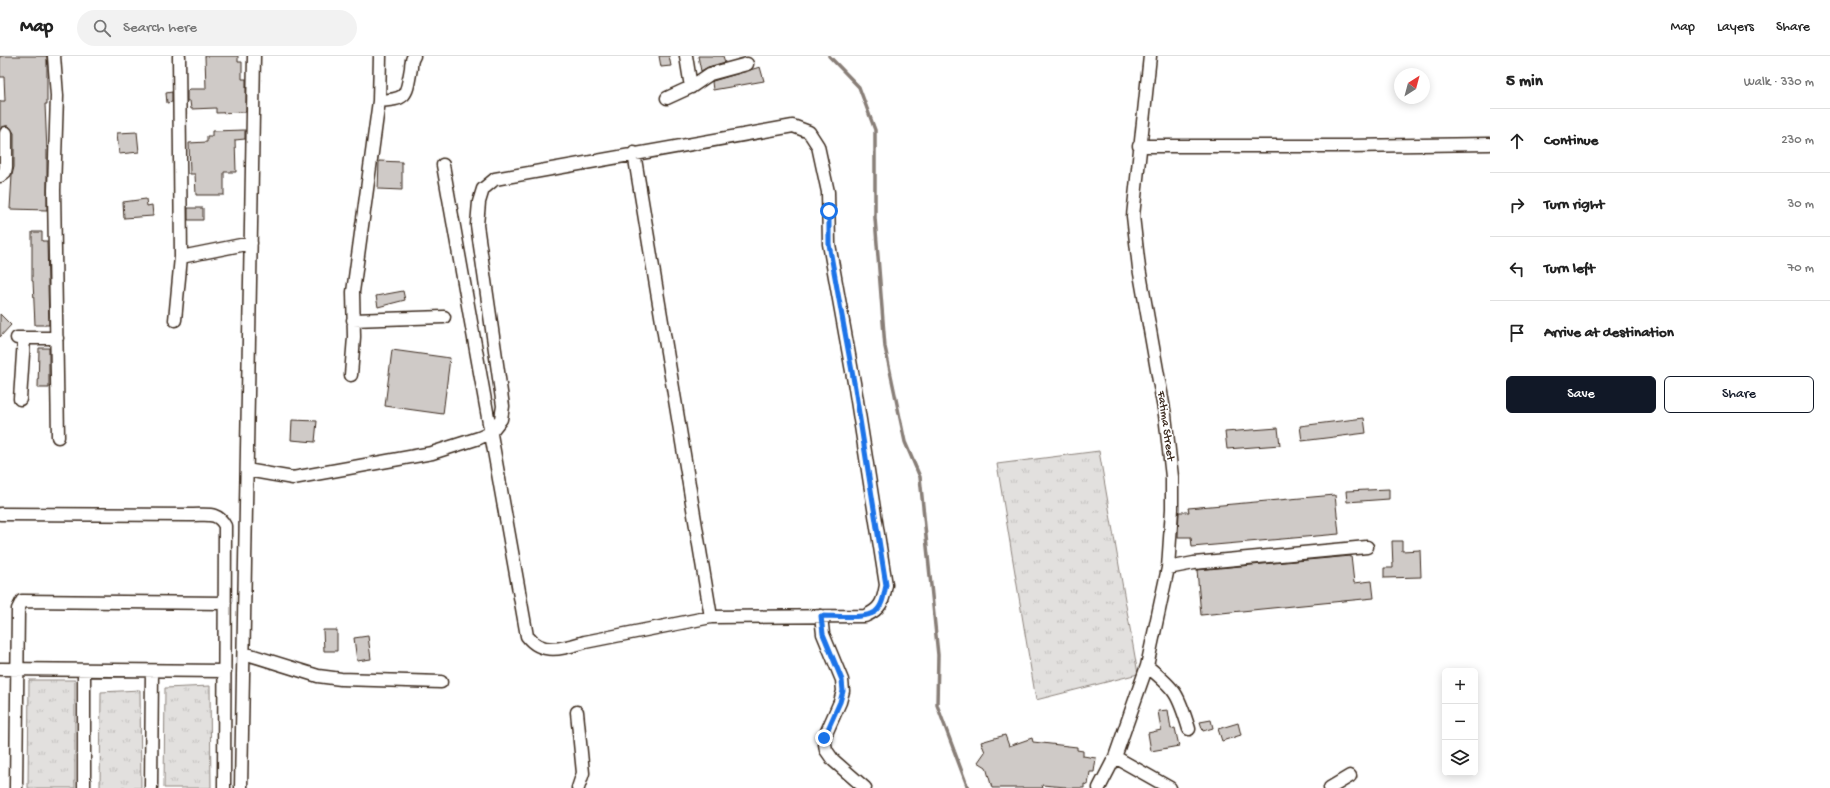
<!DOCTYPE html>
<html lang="en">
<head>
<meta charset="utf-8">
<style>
	body { margin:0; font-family:"Gochi Hand",sans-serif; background:#f2f2f2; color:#222 }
	.controls { position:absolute; right:12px; bottom:12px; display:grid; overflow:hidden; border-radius:6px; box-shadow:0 2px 10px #0003 }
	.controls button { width:36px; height:36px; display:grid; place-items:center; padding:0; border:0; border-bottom:1px solid #e0e0e0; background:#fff; color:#222; font:20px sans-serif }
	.compass { position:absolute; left:1394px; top:12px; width:36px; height:36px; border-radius:50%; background:#fff; box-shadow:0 2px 10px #0003; rotate:36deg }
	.stop { position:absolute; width:12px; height:12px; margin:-9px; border:3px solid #1a73e8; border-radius:50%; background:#fff }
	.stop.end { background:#1a73e8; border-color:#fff; box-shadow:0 1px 4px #0008 }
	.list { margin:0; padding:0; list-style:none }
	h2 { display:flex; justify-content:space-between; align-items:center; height:52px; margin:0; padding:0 16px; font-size:17px }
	h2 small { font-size:13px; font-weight:400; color:#767676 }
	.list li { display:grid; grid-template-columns:26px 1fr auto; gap:12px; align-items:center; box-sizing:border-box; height:64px; padding:0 16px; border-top:1px solid #e0e0e0 }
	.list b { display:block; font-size:15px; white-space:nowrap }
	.list em { font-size:13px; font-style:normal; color:#767676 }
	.actions { display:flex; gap:8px; padding:12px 16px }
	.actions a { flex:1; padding:9px 0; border:1px solid #111827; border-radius:6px; text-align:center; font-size:14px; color:#111827 }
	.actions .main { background:#111827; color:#fff }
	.icon { flex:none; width:22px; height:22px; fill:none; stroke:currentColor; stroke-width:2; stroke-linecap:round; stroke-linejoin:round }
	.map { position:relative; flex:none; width:1490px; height:732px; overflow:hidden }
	header { display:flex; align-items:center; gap:24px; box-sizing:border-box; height:56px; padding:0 20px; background:#fff; border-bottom:1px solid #e0e0e0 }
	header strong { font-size:19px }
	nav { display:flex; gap:22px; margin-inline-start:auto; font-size:14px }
	.search { width:280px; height:36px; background:#f2f2f2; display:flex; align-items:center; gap:10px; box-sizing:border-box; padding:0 14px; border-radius:22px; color:#767676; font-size:15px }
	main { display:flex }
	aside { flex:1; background:#fff }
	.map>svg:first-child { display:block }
	.grass { fill:url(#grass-tufts); stroke:#8e857e }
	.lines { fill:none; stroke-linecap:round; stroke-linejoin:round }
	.stream { stroke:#887e77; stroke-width:3.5 }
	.building { fill:#cfcac7; stroke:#3b2a1e }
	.minor-casing { stroke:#3b2a1e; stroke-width:15 }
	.minor { stroke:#fff; stroke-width:12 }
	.route { stroke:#1a73e8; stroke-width:5 }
	.labels { text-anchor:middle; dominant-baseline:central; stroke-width:3; stroke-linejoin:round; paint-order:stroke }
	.street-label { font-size:12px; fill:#3b2a1e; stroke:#fff }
</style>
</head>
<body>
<header>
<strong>Map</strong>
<div class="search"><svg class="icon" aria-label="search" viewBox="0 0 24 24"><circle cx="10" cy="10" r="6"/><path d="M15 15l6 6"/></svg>Search here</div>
<nav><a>Map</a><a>Layers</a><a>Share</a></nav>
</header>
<main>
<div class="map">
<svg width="1490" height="732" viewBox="0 0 1490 732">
	<defs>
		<pattern id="grass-tufts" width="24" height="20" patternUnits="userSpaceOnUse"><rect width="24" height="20" fill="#e2e0de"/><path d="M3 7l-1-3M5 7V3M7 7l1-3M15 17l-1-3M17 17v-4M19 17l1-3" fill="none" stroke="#c3c0be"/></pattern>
	</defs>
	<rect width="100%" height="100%" fill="#fff"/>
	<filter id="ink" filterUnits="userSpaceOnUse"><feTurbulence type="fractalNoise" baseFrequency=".025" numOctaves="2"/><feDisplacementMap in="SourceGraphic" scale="8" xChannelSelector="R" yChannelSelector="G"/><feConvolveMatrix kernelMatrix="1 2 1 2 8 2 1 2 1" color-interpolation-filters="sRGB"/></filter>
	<g filter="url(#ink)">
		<!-- grass -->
		<path class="grass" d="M1099,395l39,223 -102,26 -39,-236z
			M29,624h46v108h-47z
			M210,630l1,102h-47l1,-100z
			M140,634l1,98h-41l1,-96z"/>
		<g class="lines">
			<!-- stream -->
			<path class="stream" d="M829,0l30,31 16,43v88l10,129 20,95 15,35 18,178 -1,50 31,83"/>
		</g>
		<!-- building -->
		<path class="building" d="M0,0h47v48h-2l2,47v59l-37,-1 2,-34 2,-8v-34l-5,-7h-3l-6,3v-28h5l-1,-24h-4z
			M205,0h33v6h4v17h4v33l-30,1v-5l-25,1 -1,-8h-3v-10l2,-2h17z
			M659,0h10l2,10 -10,1z
			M698,0h25l2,6 -17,5 -7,4z
			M760,11l4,14 -51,9 -1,-8 1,-1z
			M172,36v10l-5,1 -1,-10z
			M245,74v9l-10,1 1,32h-12v23h-28l-1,-21h-5l-1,-31 18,-1v-6h5v-5z
			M137,76l2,20 -20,2 -2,-21z
			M379,105l23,1v28l-24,-1z
			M146,143l1,7 5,-1 1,11 -29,2 -1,-16z
			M188,152h15v12h-15z
			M32,176h10v9h5l2,84h-14l-2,-44h-1z
			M403,235l2,9 -27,7 -2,-11z
			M0,258l11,11 -11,12z
			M39,292h10v40h-11z
			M392,294l58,8 -7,56 -58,-8z
			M1364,362l2,15 -64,8 -2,-15z
			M292,364l25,1 -2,21 -24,-2z
			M1278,372l2,17 -53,4 -2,-17z
			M1389,433v10l-42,3 -1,-11z
			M1335,439l4,39 -147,13 -1,-10h-13l1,-25h10l-1,-4z
			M1392,485h10v10l18,-1 1,27 -37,1v-10h9z
			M1351,500l3,27 18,-2 2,17 -173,17 -4,-45z
			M323,574h14v21h-13z
			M368,580l3,23 -14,2 -3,-23z
			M1168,654l3,19 4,-1 4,18 -28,5 -3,-18 13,-3 -3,-19z
			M1211,664l2,8 -10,3 -3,-9z
			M1238,667l3,12 -19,6 -4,-12z
			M1005,679l4,11 23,-8 1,4 44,5v3l6,1v5l13,2 -2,14h-4l-2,13 -4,-1v4h-18v-1l-24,-2 1,3h-51l-6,-21 -8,-5 7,-10 -4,-10z"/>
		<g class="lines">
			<!-- minor casing -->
			<g class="minor-casing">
				<path id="minor" d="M54,0l3,40 -3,94 4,247
					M686,0l5,31
					M667,42l24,-11 19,-13 37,-10
					M379,45c29,-2 27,-5 32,-33 0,-4 0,-8 3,-12
					M1139,90h209l142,-2
					M634,97l77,464
					M0,120l5,-4 1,-5v-34
					M181,201l70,-14
					M175,264l6,-63 -2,-201
					M353,264l91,-3
					M17,282h40
					M351,319l3,-38 -1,-45 26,-191 1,-45
					M20,343l4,-60
					M247,414l46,8 139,-25 47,-15 11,-5 11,-14 2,-13 -26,-181 2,-23 4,-13 12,-10 298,-53 16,6 9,14 10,46 1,52 26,144 31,197c-3,17 -5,24 -21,31l-154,1 -126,25c-20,6 -43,14 -58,-6l-84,-471
					M0,458l193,1c15,0 25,-3 32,11l-1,262
					M1168,512l26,-5 173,-16
					M821,560l2,18 19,46 1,11 -3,11 -16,36 2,12 7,10 32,28
					M244,597l74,23 23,3 100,3
					M1147,610c29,24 31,27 42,63
					M0,613l225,2
					M577,656l6,61 -5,15
					M1115,701l55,31
					M16,732l2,-179 4,-8 203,2
					M84,732v-118
					M151,732l1,-117
					M241,732l13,-732
					M1099,732l16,-31 32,-91 21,-98 4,-59v-32l-7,-62 -26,-147 -6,-52 17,-160
					M1330,732l20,-12"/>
			</g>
			<!-- minor -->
			<use href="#minor" class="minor"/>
		</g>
	</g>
	<g class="lines" filter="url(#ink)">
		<!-- route -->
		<path class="route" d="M824,682l16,-36 3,-11 -1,-11 -19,-46 -2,-18c14,0 44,3 54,-4 8,-6 9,-18 11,-27l-31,-197 -26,-144v-33"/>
	</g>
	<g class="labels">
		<!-- street labels -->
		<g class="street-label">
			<text transform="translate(1165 370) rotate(82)">Fatima Street</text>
		</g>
	</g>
</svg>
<div class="controls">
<button>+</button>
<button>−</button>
<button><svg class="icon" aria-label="layers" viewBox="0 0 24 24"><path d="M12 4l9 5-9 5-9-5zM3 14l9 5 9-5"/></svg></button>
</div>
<svg class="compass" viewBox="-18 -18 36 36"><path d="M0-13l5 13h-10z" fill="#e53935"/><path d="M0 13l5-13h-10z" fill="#767676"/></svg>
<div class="stop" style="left:829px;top:155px"></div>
<div class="stop end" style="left:824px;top:682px"></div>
</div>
<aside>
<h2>5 min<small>Walk · 330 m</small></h2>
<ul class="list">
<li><svg class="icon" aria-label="ahead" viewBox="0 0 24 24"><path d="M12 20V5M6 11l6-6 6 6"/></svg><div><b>Continue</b></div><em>230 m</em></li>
<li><svg class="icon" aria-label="right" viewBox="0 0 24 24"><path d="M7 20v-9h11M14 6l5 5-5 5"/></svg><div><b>Turn right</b></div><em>30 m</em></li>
<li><svg class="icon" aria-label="left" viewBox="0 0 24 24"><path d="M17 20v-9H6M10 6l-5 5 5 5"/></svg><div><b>Turn left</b></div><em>70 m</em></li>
<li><svg class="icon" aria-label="arrive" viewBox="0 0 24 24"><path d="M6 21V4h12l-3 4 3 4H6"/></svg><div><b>Arrive at destination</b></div></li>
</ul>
<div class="actions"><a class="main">Save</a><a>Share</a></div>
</aside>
</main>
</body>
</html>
